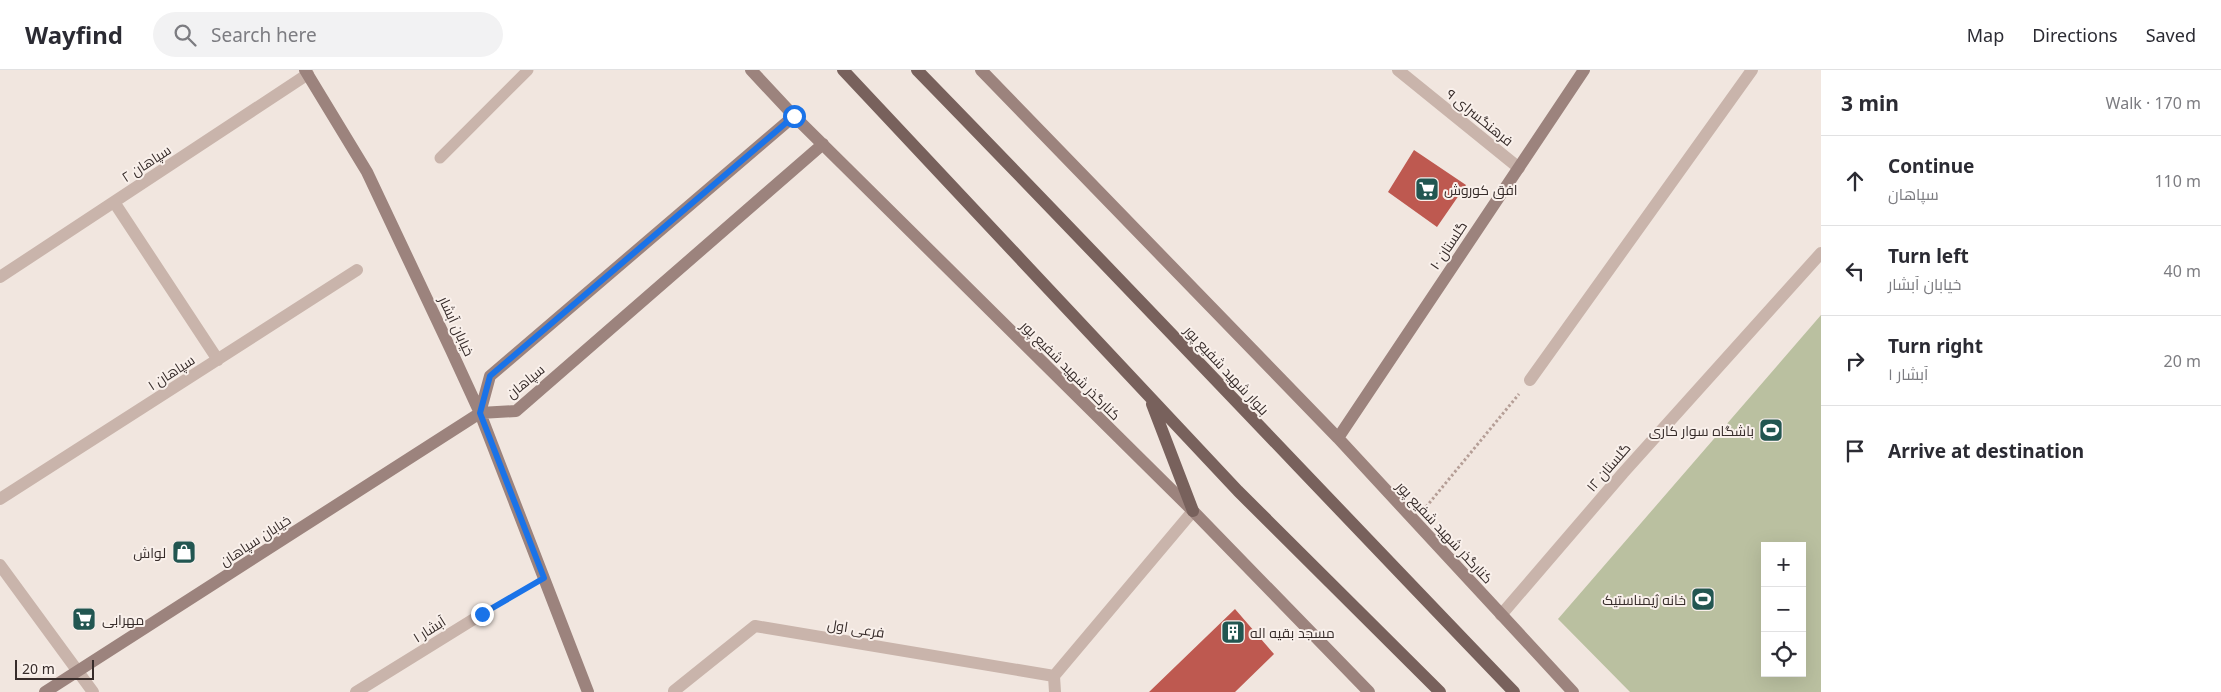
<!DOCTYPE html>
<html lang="en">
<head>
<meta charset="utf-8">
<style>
	body { margin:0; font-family:"Noto Sans",Cairo,sans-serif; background:#f2f2f3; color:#2b2b33 }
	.controls { position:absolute; right:15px; bottom:15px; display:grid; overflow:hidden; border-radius:0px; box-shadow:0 5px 20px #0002 }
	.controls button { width:45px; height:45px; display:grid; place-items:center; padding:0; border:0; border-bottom:1px solid #e1e1e2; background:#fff; color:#2b2b33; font:25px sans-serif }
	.scale { position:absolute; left:15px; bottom:12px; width:79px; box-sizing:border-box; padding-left:5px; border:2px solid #372c2a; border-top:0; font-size:14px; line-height:18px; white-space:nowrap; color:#372c2a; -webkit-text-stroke:4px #f9f0eb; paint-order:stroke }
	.stop { position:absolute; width:15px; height:15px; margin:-11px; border:4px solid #1a73e8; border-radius:50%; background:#fff }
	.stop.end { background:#1a73e8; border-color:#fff; box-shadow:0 1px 5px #0008 }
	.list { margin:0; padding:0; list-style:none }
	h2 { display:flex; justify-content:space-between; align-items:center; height:65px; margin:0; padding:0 20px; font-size:21px }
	h2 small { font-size:16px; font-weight:400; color:#7c7c81 }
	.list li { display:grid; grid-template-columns:32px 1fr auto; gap:15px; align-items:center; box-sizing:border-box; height:90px; padding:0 20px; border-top:1px solid #e1e1e2 }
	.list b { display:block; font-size:19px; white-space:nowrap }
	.list p { margin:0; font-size:16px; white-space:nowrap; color:#7c7c81 }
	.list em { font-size:16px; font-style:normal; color:#7c7c81 }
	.icon { flex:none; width:28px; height:28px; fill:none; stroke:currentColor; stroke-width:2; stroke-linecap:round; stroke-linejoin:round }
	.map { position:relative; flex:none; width:1821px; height:622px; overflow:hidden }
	header { display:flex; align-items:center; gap:30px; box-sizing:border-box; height:70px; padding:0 25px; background:#fff; border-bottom:1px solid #e1e1e2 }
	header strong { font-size:24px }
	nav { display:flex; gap:28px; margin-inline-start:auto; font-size:18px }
	.search { width:350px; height:45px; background:#f2f2f3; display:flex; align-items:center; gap:12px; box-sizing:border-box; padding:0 18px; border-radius:28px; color:#7c7c81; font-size:19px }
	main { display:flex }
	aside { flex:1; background:#fff }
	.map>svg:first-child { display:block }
	.green { fill:#bac0a0; fill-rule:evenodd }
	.building { fill:#be5950 }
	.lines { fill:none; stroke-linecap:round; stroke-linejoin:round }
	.path { stroke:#b59e96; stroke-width:3; stroke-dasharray:2.5 2.5; stroke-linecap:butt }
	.lane { stroke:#c9b4ab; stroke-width:11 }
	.street { stroke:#c9b4ab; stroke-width:12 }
	.secondary { stroke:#9c837d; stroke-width:12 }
	.primary { stroke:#78615c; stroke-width:12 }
	.route { stroke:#1a73e8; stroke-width:6 }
	.labels { text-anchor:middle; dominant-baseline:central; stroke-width:4; stroke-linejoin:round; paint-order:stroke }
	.street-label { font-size:14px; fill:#372c2a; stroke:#f9f0eb }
	.poi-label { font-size:14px; fill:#372c2a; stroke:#f9f0eb; text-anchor:start }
</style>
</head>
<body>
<header>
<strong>Wayfind</strong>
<div class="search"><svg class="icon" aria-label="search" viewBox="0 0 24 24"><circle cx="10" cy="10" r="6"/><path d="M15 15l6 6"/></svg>Search here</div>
<nav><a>Map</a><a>Directions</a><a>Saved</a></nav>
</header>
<main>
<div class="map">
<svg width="1821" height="622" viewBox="0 0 1821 622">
	<rect width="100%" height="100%" fill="#f1e6df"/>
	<!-- green -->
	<path class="green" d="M1821,245v377h-191l-72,-73zM1765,476h37v127h-37z"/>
	<!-- building -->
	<path class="building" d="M1414,80l52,35 -29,42 -49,-35z
		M1235,539l39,45 -39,38h-86z"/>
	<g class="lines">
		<!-- path -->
		<path class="path" d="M1426,437l93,-113
			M497,535l31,-18"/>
		<!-- lane -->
		<path class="lane" d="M440,88l88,-88"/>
		<!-- street -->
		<path class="street" d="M1398,0l121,98
			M114,132l104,158
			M0,207l308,-203
			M1530,310l222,-310
			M0,429l357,-229
			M0,495l93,127
			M1501,545l122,-142 198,-220
			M1054,606l139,-165
			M1054,606l1,16
			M674,621l81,-65 299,50
			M356,622l126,-78"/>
		<!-- secondary -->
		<path class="secondary" d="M305,0l62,102 84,178 29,63 108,279
			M751,0l43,46 399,395 176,181
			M981,0l357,368 235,254
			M480,343l10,-37 304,-260
			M1338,368l246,-368
			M45,622l435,-279 36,-2 307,-267"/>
		<!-- primary -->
		<path class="primary" d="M843,0l395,421 202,201
			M917,0c201,206 398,415 597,622
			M1152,334l41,107"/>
	</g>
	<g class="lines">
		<!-- route -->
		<path class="route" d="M482,544l62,-36 -64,-165 10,-37 304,-260"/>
	</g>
	<!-- icons -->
	<defs>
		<g id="supermarket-square" transform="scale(1.25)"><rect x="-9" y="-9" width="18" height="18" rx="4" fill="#225651" stroke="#f9f0eb"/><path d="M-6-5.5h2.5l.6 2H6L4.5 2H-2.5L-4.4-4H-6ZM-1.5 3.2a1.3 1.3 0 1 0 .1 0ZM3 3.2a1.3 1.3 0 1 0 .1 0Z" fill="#fff"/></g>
		<g id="stadium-square" transform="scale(1.25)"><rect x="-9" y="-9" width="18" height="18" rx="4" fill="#225651" stroke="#f9f0eb"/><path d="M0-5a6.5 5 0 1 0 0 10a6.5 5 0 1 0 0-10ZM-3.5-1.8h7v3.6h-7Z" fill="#fff"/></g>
		<g id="shop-square" transform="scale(1.25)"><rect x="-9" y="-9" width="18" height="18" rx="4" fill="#225651" stroke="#f9f0eb"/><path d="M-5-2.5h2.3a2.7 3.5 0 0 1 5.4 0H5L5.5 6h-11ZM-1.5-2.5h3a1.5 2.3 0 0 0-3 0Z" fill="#fff"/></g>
		<g id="building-square" transform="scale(1.25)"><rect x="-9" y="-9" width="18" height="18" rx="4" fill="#225651" stroke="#f9f0eb"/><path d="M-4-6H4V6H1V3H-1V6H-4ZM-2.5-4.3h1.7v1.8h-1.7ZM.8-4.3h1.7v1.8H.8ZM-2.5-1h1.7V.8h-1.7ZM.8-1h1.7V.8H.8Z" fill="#fff"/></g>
	</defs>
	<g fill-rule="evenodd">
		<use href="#supermarket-square" x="1427" y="119"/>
		<use href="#stadium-square" x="1771" y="360"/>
		<use href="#shop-square" x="184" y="482"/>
		<use href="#stadium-square" x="1703" y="529"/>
		<use href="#supermarket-square" x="84" y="549"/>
		<use href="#building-square" x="1233" y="562"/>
	</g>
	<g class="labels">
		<!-- street labels -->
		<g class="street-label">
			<text transform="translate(1480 47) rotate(39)">فرهنگسرای ۹</text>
			<text transform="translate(146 93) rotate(-33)">سپاهان ۲</text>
			<text transform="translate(1448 175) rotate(-56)">گلستان ۱۰</text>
			<text transform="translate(457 256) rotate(65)">خیابان آبشار</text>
			<text transform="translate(1071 300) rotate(45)">کنارگذر شهید شفیع پور</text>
			<text transform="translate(1227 300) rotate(47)">بلوار شهید شفیع پور</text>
			<text transform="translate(171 302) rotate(-33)">سپاهان ۱</text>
			<text transform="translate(525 311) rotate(-39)">سپاهان</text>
			<text transform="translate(1608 397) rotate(-49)">گلستان ۱۲</text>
			<text transform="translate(1445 462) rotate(47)">کنارگذر شهید شفیع پور</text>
			<text transform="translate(255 470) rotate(-33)">خیابان سپاهان</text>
			<text transform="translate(856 558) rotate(9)">فرعی اول</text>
			<text transform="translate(429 559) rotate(-32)">آبشار ۱</text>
		</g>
		<!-- poi labels -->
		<g class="poi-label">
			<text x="1444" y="119">افق کوروش</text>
			<text x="1754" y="360" text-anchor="end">باشگاه سوار کاری</text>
			<text x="166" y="482" text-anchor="end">لواش</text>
			<text x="1686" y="529" text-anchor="end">خانه ژیمناستیک</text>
			<text x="102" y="549">مهرابی</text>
			<text x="1250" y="562">مسجد بقیه اله</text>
		</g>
	</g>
</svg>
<div class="controls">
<button>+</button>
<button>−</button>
<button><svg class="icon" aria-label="locate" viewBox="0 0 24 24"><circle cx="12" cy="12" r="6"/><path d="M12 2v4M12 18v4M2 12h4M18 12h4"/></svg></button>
</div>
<div class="scale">20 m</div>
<div class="stop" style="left:794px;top:46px"></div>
<div class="stop end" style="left:482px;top:544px"></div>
</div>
<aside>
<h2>3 min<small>Walk · 170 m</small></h2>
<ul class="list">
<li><svg class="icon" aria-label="ahead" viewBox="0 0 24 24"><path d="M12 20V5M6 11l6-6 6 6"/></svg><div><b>Continue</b><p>سپاهان</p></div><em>110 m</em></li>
<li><svg class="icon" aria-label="left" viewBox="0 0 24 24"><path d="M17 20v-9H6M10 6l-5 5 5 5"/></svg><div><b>Turn left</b><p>خیابان آبشار</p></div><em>40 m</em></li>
<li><svg class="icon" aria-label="right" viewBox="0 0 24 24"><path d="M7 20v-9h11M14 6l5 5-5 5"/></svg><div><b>Turn right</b><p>آبشار ۱</p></div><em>20 m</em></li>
<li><svg class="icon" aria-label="arrive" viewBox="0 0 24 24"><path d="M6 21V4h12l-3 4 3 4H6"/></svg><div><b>Arrive at destination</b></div></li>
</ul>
</aside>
</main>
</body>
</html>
